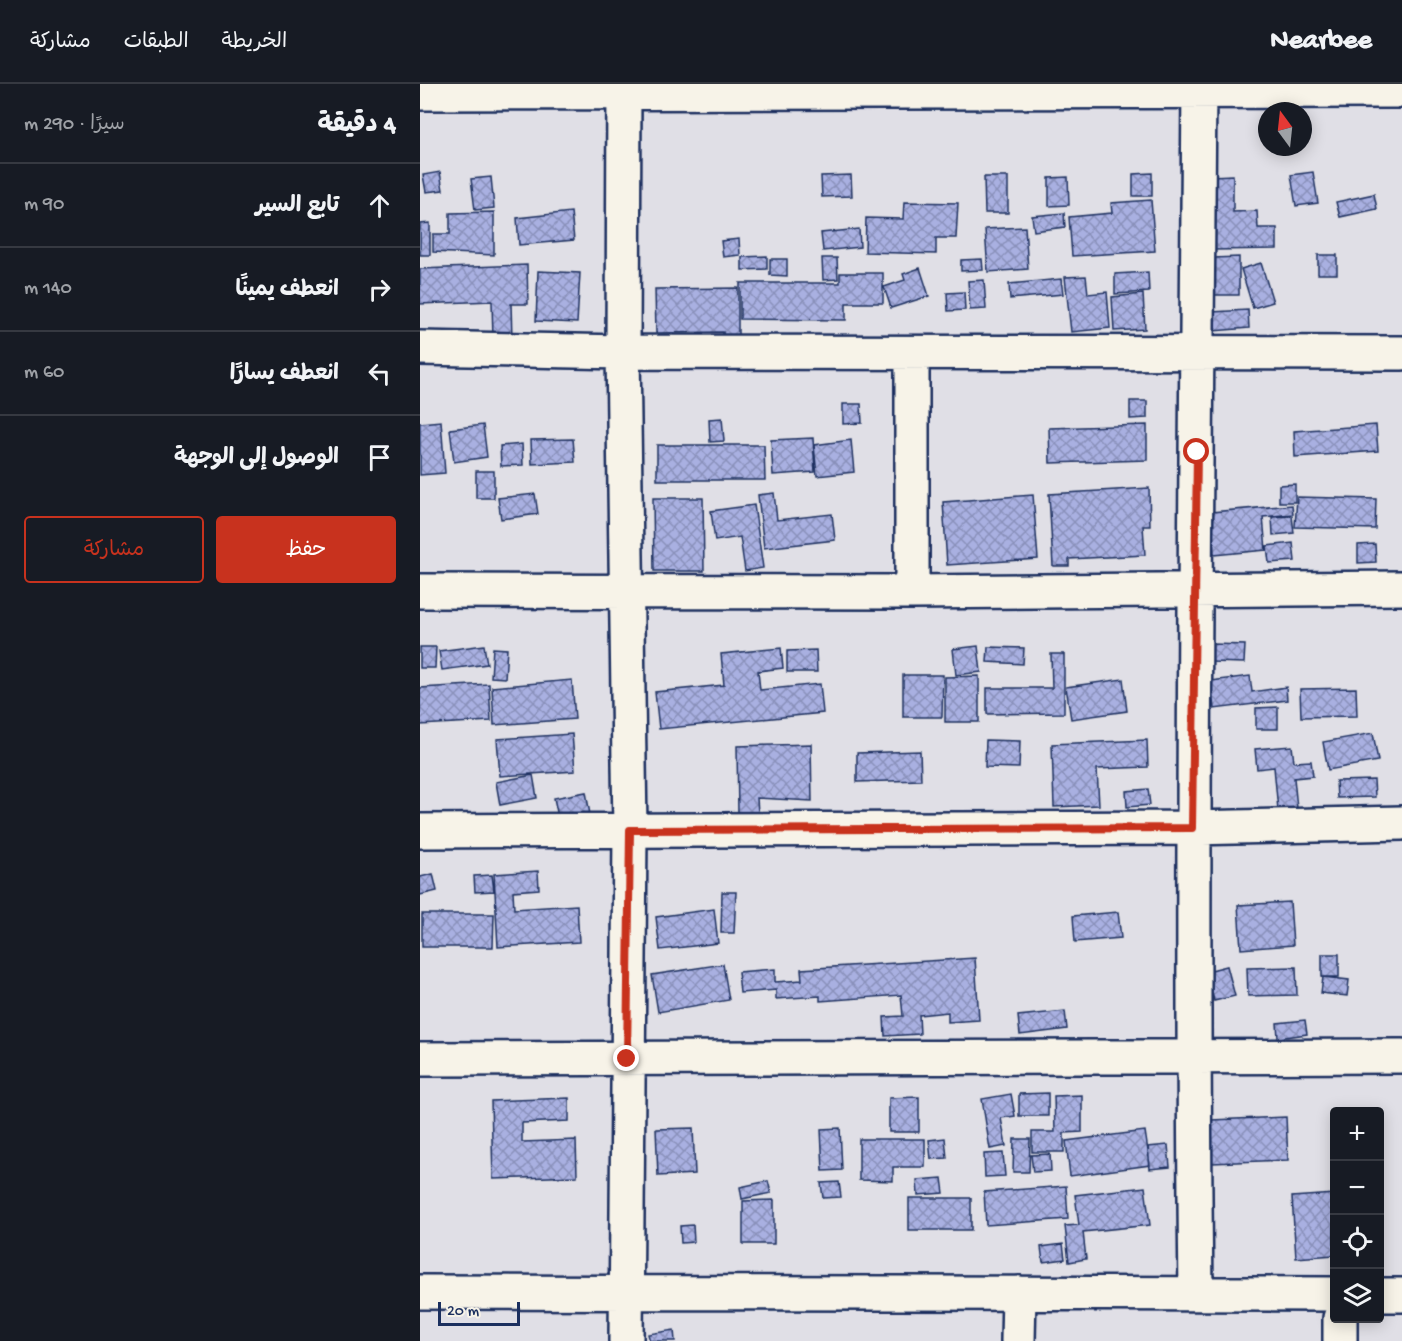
<!DOCTYPE html>
<html lang="ar">
<head>
<meta charset="utf-8">
<style>
	body { margin:0; font-family:"Gochi Hand","Playpen Sans Arabic",sans-serif; background:#242831; color:#f1f3f6; direction:rtl }
	.controls { position:absolute; right:18px; bottom:18px; display:grid; overflow:hidden; border-radius:6px; box-shadow:0 3px 15px #0003 }
	.controls button { width:54px; height:54px; display:grid; place-items:center; padding:0; border:0; border-bottom:2px solid #363941; background:#171b24; color:#f1f3f6; font:30px sans-serif }
	.compass { position:absolute; left:838px; top:18px; width:54px; height:54px; border-radius:50%; background:#171b24; box-shadow:0 3px 15px #0003; rotate:345deg }
	.scale { position:absolute; left:18px; bottom:15px; width:82px; box-sizing:border-box; padding-left:6px; border:3px solid #1b2f5e; border-top:0; font-size:16px; line-height:21px; white-space:nowrap; color:#1b2f5e; -webkit-text-stroke:4px #f7f3e8; paint-order:stroke }
	.stop { position:absolute; width:18px; height:18px; margin:-14px; border:4px solid #c8321e; border-radius:50%; background:#fff }
	.stop.end { background:#c8321e; border-color:#fff; box-shadow:0 2px 6px #0008 }
	.list { margin:0; padding:0; list-style:none }
	h2 { display:flex; justify-content:space-between; align-items:center; height:78px; margin:0; padding:0 24px; font-size:26px }
	h2 small { font-size:20px; font-weight:400; color:#9ea1a6 }
	.list li { display:grid; grid-template-columns:39px 1fr auto; gap:18px; align-items:center; box-sizing:border-box; height:84px; padding:0 24px; border-top:2px solid #363941 }
	.list b { display:block; font-size:22px; white-space:nowrap }
	.list em { font-size:20px; font-style:normal; color:#9ea1a6 }
	.actions { display:flex; gap:12px; padding:18px 24px }
	.actions a { flex:1; padding:14px 0; border:2px solid #c8321e; border-radius:6px; text-align:center; font-size:21px; color:#c8321e }
	.actions .main { background:#c8321e; color:#fff }
	.icon { flex:none; width:33px; height:33px; fill:none; stroke:currentColor; stroke-width:2; stroke-linecap:round; stroke-linejoin:round }
	.map { position:relative; flex:none; width:982px; height:1257px; overflow:hidden; direction:ltr }
	header { display:flex; align-items:center; gap:36px; box-sizing:border-box; height:84px; padding:0 30px; background:#171b24; border-bottom:2px solid #363941 }
	header strong { font-size:28px }
	nav { display:flex; gap:33px; margin-inline-start:auto; font-size:21px }
	main { display:flex }
	aside { flex:1; background:#171b24 }
	.map>svg:first-child { display:block }
	.building { fill:url(#building-cross-hatch); stroke:#1b2f5e; stroke-width:1.5 }
	.lines { fill:none; stroke-linecap:round; stroke-linejoin:round }
	.minor-casing { stroke:#1b2f5e; stroke-width:38 }
	.minor { stroke:#f7f3e8; stroke-width:33 }
	.route { stroke:#c8321e; stroke-width:8 }
</style>
</head>
<body>
<header>
<strong>Nearbee</strong>
<nav><a>الخريطة</a><a>الطبقات</a><a>مشاركة</a></nav>
</header>
<main>
<div class="map">
<svg width="982" height="1257" viewBox="0 0 982 1257">
	<defs>
		<pattern id="building-cross-hatch" width="8" height="8" patternUnits="userSpaceOnUse" patternTransform="scale(1.5)"><rect width="8" height="8" fill="#a9b0e1"/><path d="M0 0l8 8M0 8l8-8" fill="none" stroke="#8990ba"/></pattern>
	</defs>
	<rect width="100%" height="100%" fill="#e0dfe6"/>
	<filter id="ink" filterUnits="userSpaceOnUse"><feTurbulence type="fractalNoise" baseFrequency=".0167" numOctaves="2"/><feDisplacementMap in="SourceGraphic" scale="12" xChannelSelector="R" yChannelSelector="G"/><feConvolveMatrix kernelMatrix="1 2 1 2 8 2 1 2 1" color-interpolation-filters="sRGB"/></filter>
	<g filter="url(#ink)">
		<!-- building -->
		<path class="building" d="M20,88l3,18 -17,2 -3,-17z
			M893,88l5,31 -22,3 -5,-31z
			M732,89v23h-19v-22z
			M431,91l1,21 -30,1 -1,-21z
			M813,91v37l24,-1 1,17h19v21l-65,1 -1,-74z
			M71,93l3,31 -19,2 -4,-31z
			M564,93h24v36h-23z
			M648,93l1,28 -20,1v-28z
			M954,110l3,15 -37,8 -4,-15z
			M731,116l4,51 -83,5 -3,-39 43,-4 -1,-10z
			M484,118l54,1 -2,35h-20v16l-71,-2 1,-34 37,1z
			M74,128v43l-61,-3v-18h17v-21z
			M151,128l3,28 -55,5 -2,-27z
			M644,129l1,14 -31,4 -2,-15z
			M10,139v32h-10v-31z
			M605,143l3,42 -40,3 -3,-43z
			M439,145l1,18 -37,4 -2,-18z
			M319,155l1,16 -17,2 -2,-16z
			M898,171h19v19h-19z
			M347,172v13l-25,1v-13z
			M819,173v38h-26v-37z
			M402,174h15l1,21 -15,1z
			M350,175h17v17l-17,-1z
			M562,175l1,11 -22,1v-11z
			M841,179l12,39 -20,6 -12,-39z
			M107,181l1,39h-17l1,35h-19l-1,-38 -72,3v-35z
			M500,184l9,28 -38,12 -7,-21 21,-7 -2,-6z
			M118,187l42,2 -3,50 -41,-2z
			M728,188l1,20 -34,2v-20z
			M420,189h43v30h-37v17l-106,-1v-36h100z
			M666,192l2,18 19,-2 3,36 -39,4 -6,-55z
			M641,195l2,15 -53,5 -1,-15z
			M564,196l2,29 -16,1 -2,-29z
			M318,204v60h-14l-1,-16 -67,1 -1,-44z
			M544,208l1,18 -17,1 -1,-18z
			M723,210l2,35 -31,2 -2,-34z
			M828,226l1,18 -36,3 -1,-19z
			M710,317h17v17l-17,1z
			M423,320h18l1,19 -19,1z
			M302,334l2,23 -14,1 -1,-23z
			M21,337l4,52 -25,2v-52z
			M63,341l4,32 -33,5 -4,-33z
			M727,341v35l-97,3 -1,-35z
			M956,341l2,26 -83,6 -1,-26z
			M393,354l2,34 -42,3 -2,-35z
			M153,355l2,23 -43,2 -1,-24z
			M431,356l3,32 -37,4 -3,-31z
			M102,360l1,21 -22,1 -1,-20z
			M237,361h107l1,35h-108z
			M56,387h18v27h-18z
			M875,400v18h-16v-17z
			M729,404l1,38h-7l2,29 -76,4v7h-16l-4,-72z
			M354,409l3,27 55,-6 3,26 -71,8 -6,-53z
			M115,410l3,20 -37,5 -3,-21z
			M613,411l5,64 -91,6 -4,-63z
			M877,413l79,2 -1,30 -80,-2z
			M233,414h50l1,73h-50z
			M334,421l9,63 -18,3 -5,-34 -25,4 -4,-30z
			M872,421l1,9 -30,3 3,33 -52,5 -3,-43z
			M872,432l2,17 -21,2 -1,-18z
			M873,459l2,18 -26,2 -2,-17z
			M955,460l1,18 -18,1v-18z
			M792,560l33,1 -1,18 -33,-1z
			M64,561l3,19 -45,6 -3,-19z
			M558,562l3,26 -25,3 -3,-26z
			M0,563h16l-1,21h-15z
			M568,563l36,1 -1,16 -36,-2z
			M73,564l14,1 -2,29 -14,-1z
			M361,564l2,20 -25,3 2,19 60,-6 3,29 -164,16 -4,-37 69,-7 -3,-31z
			M396,566l1,22h-30v-21z
			M631,570h13v59l-77,1v-26h65z
			M483,591h40l-1,42h-39z
			M559,592v46h-34v-45z
			M830,592l2,16 34,-5 1,13 -73,9 -3,-28z
			M703,595l4,32 -56,8 -5,-32z
			M152,596l3,39 -81,6 -2,-38z
			M69,600l2,37 -71,4v-37z
			M936,604l1,28 -56,1 -1,-28z
			M858,623v22h-22v-21z
			M953,649l5,28 -50,9 -5,-28z
			M152,650l3,37 -75,5 -3,-37z
			M566,656l34,1 -1,27 -34,-1z
			M727,656l1,27 -51,2 2,36 -45,2 -2,-63z
			M391,660l1,57 -55,-3 1,15h-20l-1,-67z
			M872,662l2,16 17,-1 2,15 -19,2 3,30 -19,2 -4,-43 -17,2 -2,-20z
			M500,667l1,29 -64,2v-29z
			M113,691l4,23 -37,7 -4,-23z
			M954,696l1,17 -38,1 -1,-17z
			M728,705l2,16 -23,2 -1,-16z
			M166,708l5,28 -31,6 -6,-28z
			M118,787l1,18 -26,2 1,18 63,-4 2,37 -81,5 -4,-73z
			M13,790l4,17 -17,4v-18z
			M72,791l2,16 -19,1 -1,-16z
			M302,808h14l-2,41h-13z
			M870,818l3,43 -52,4 -3,-44z
			M294,825l4,34 -58,7 -4,-33z
			M698,828l3,26 -46,4 -2,-26z
			M2,830h72l-1,33h-71z
			M902,870h17v23h-17z
			M555,874l4,62 -31,2v-10l-29,3 1,19 -35,2 -1,-19 19,-1 -2,-21 -81,6v-5l-44,3v-9l-36,3 -2,-21 37,-3v13l27,-2 -1,-11z
			M303,880l6,36 -71,12 -6,-37z
			M807,882l8,30 -21,5 -7,-30z
			M876,883l1,28 -49,1 -1,-28z
			M903,893l26,3 -2,16 -26,-3z
			M645,927l2,18 -47,6 -2,-19z
			M885,936l2,14 -29,4 -1,-15z
			M628,1009v23h-29v-22z
			M591,1010l4,22 -14,2 5,28 -16,3 -8,-50z
			M662,1011v37l-18,1v19h-32v-20h23l-1,-36z
			M499,1013v35h-30v-34z
			M149,1014v23l-47,2v19l54,-2 1,36 -84,3 -2,-78z
			M866,1033l2,43 -76,3 -1,-43z
			M273,1044l2,46 -37,2 -2,-47z
			M420,1044l2,42 -19,1 -2,-42z
			M725,1047l5,34 -80,11 -4,-35z
			M525,1054l2,20 -16,1 -2,-19z
			M439,1055h66v28h-32v14l-34,-1z
			M594,1055h16l-1,33h-16z
			M748,1061l2,22 -20,2 -2,-22z
			M583,1069l2,23 -20,1 -1,-23z
			M630,1070l1,17 -18,1 -2,-17z
			M522,1094l2,15 -26,2 -1,-15z
			M348,1097l3,12 -29,6 -2,-12z
			M419,1098l2,15 -18,1 -2,-15z
			M646,1102l2,33 -82,6 -2,-33z
			M725,1103l5,38 -67,7 3,27 -17,3 -4,-36 14,-1 -4,-30z
			M914,1110v61l-38,3 -4,-61z
			M489,1114h62v32h-62z
			M354,1116v44h-31v-43z
			M273,1141l1,17 -13,1 -1,-17z
			M643,1160l2,15 -22,3 -2,-15z
			M254,1246l1,11h-25l-2,-7z"/>
		<g class="lines">
			<!-- minor casing -->
			<g class="minor-casing">
				<path id="minor" d="M204,0l-1,268 7,478 -4,511
					M0,9l982,-2
					M0,264l203,4 779,1
					M0,507l492,1 490,-4
					M492,508v-239
					M0,747l772,-3 210,-5
					M0,975l982,-3
					M0,1208l914,2
					M776,1209c-5,-403 0,-806 3,-1209
					M960,1211h22
					M598,1257l1,-48
					M920,1257v-23"/>
			</g>
			<!-- minor -->
			<use href="#minor" class="minor"/>
		</g>
	</g>
	<g class="lines" filter="url(#ink)">
		<!-- route -->
		<path class="route" d="M207,975l3,-229 562,-2 5,-376"/>
	</g>
</svg>
<div class="controls">
<button>+</button>
<button>−</button>
<button><svg class="icon" aria-label="locate" viewBox="0 0 24 24"><circle cx="12" cy="12" r="6"/><path d="M12 2v4M12 18v4M2 12h4M18 12h4"/></svg></button>
<button><svg class="icon" aria-label="layers" viewBox="0 0 24 24"><path d="M12 4l9 5-9 5-9-5zM3 14l9 5 9-5"/></svg></button>
</div>
<svg class="compass" viewBox="-18 -18 36 36"><path d="M0-13l5 13h-10z" fill="#e53935"/><path d="M0 13l5-13h-10z" fill="#9ea1a6"/></svg>
<div class="scale">20 m</div>
<div class="stop" style="left:777px;top:368px"></div>
<div class="stop end" style="left:207px;top:975px"></div>
</div>
<aside>
<h2>4 دقيقة<small>سيرًا · 290 m</small></h2>
<ul class="list">
<li><svg class="icon" aria-label="ahead" viewBox="0 0 24 24"><path d="M12 20V5M6 11l6-6 6 6"/></svg><div><b>تابع السير</b></div><em>90 m</em></li>
<li><svg class="icon" aria-label="right" viewBox="0 0 24 24"><path d="M7 20v-9h11M14 6l5 5-5 5"/></svg><div><b>انعطف يمينًا</b></div><em>140 m</em></li>
<li><svg class="icon" aria-label="left" viewBox="0 0 24 24"><path d="M17 20v-9H6M10 6l-5 5 5 5"/></svg><div><b>انعطف يسارًا</b></div><em>60 m</em></li>
<li><svg class="icon" aria-label="arrive" viewBox="0 0 24 24"><path d="M6 21V4h12l-3 4 3 4H6"/></svg><div><b>الوصول إلى الوجهة</b></div></li>
</ul>
<div class="actions"><a class="main">حفظ</a><a>مشاركة</a></div>
</aside>
</main>
</body>
</html>
